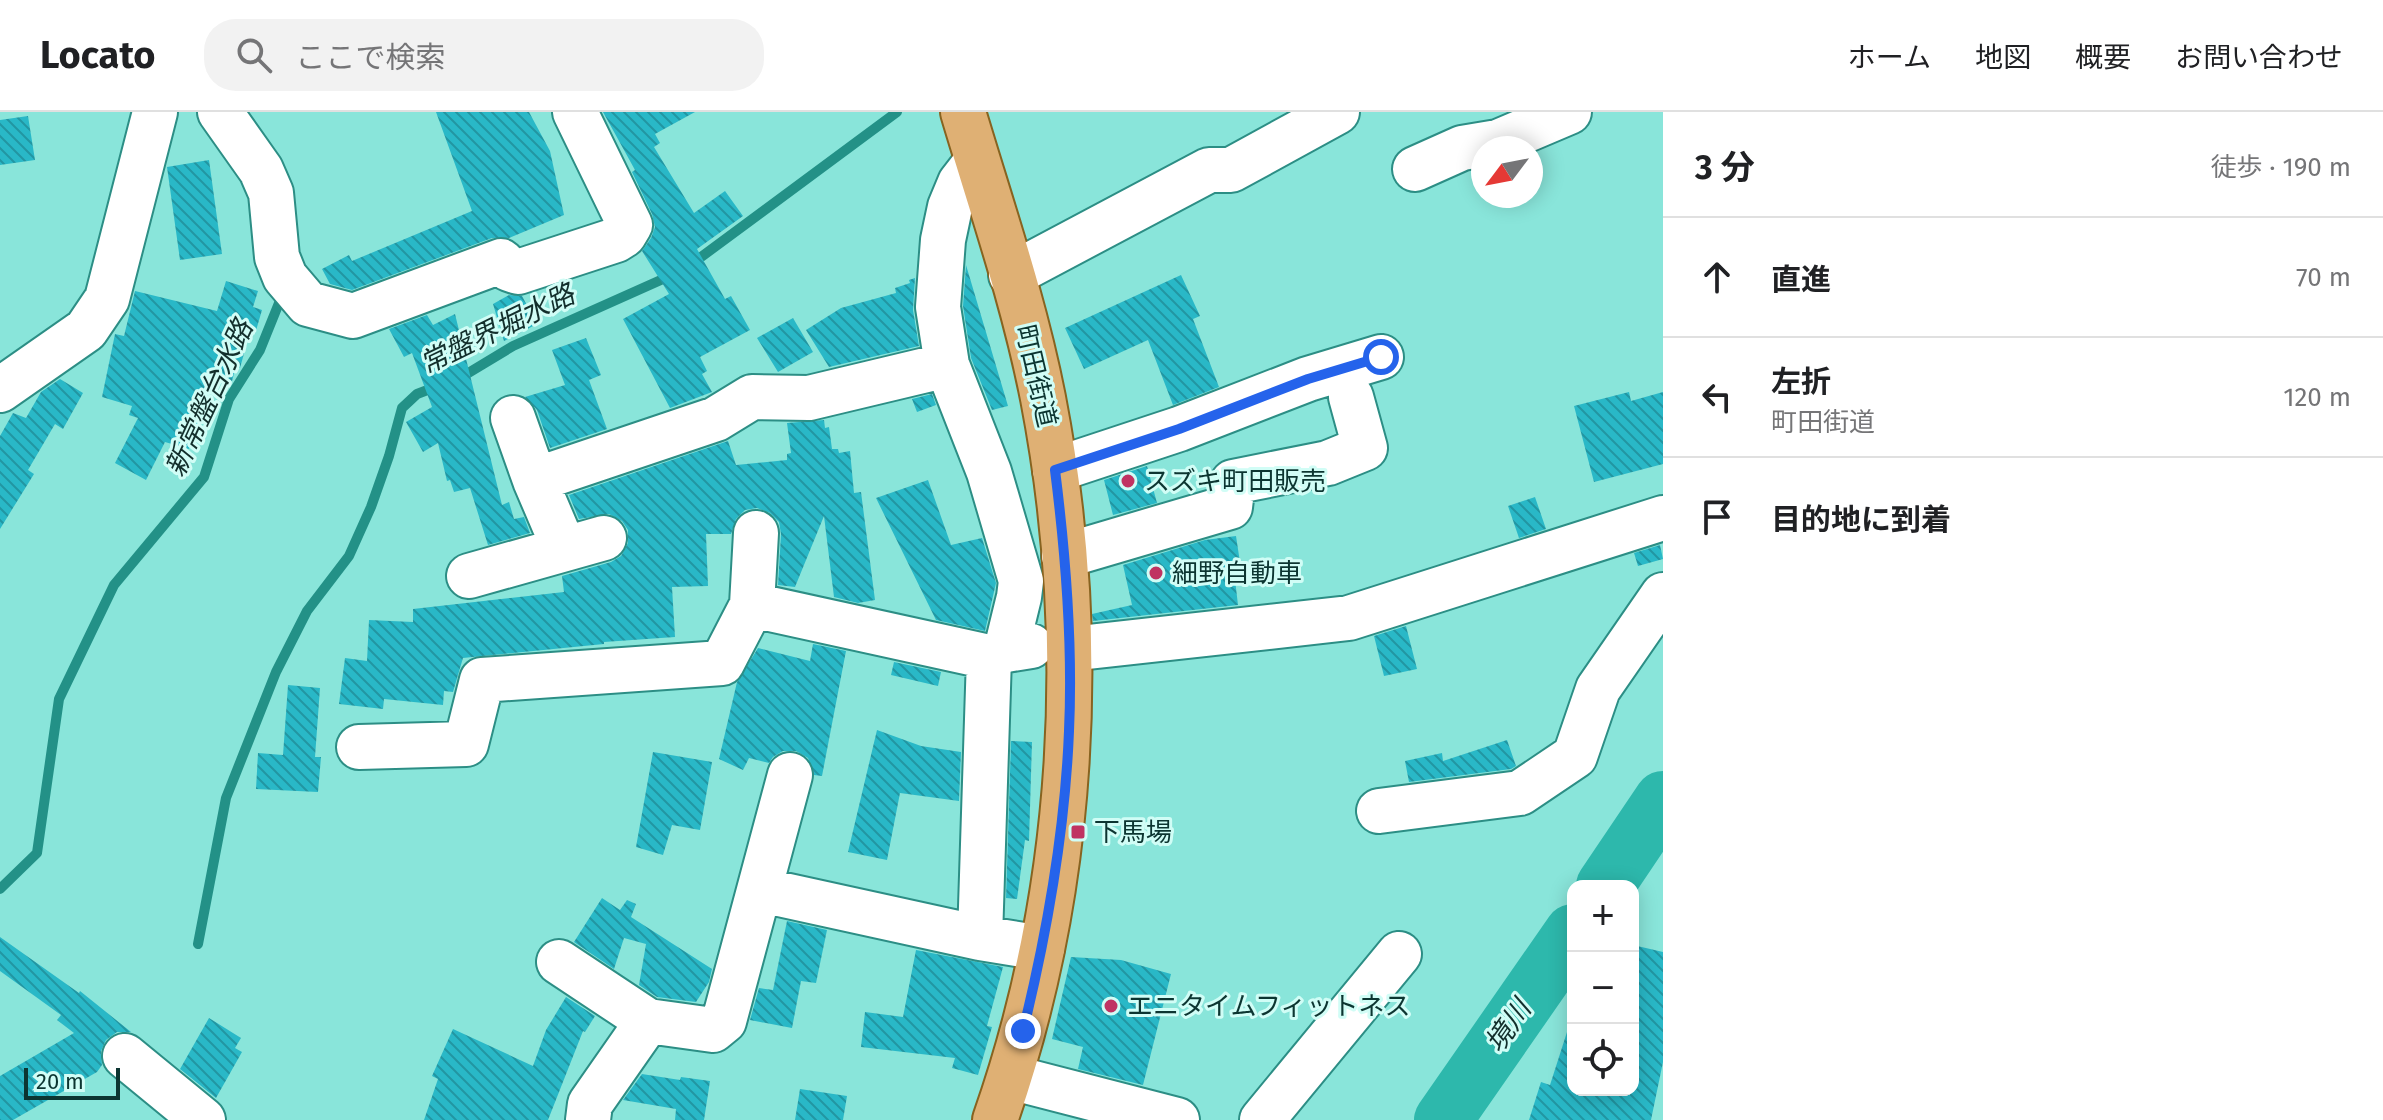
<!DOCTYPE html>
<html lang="ja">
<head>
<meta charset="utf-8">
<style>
	body { margin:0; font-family:"Fira Sans","Noto Sans JP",sans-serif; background:#f2f2f2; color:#202124 }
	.controls { position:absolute; right:24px; bottom:24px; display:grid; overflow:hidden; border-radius:16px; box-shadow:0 4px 20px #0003 }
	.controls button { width:72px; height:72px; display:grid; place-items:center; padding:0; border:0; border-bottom:2px solid #e0e0e0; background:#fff; color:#202124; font:40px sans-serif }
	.compass { position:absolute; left:1471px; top:24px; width:72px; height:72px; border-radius:50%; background:#fff; box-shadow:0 4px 20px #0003; rotate:238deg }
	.scale { position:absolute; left:24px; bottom:20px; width:96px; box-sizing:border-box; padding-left:8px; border:4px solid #0c3531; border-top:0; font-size:22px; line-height:28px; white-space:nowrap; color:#0c3531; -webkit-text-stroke:6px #d1fdf6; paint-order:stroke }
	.stop { position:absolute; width:24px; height:24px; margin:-18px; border:6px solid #2563eb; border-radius:50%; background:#fff }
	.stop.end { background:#2563eb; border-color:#fff; box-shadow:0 2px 8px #0008 }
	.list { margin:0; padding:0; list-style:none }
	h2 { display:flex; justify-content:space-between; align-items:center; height:104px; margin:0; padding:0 32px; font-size:34px }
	h2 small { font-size:26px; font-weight:400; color:#757577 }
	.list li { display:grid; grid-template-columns:52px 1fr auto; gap:24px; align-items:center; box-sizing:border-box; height:120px; padding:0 32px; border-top:2px solid #e0e0e0 }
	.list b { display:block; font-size:30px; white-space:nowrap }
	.list p { margin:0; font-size:26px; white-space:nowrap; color:#757577 }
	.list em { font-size:26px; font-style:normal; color:#757577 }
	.icon { flex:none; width:44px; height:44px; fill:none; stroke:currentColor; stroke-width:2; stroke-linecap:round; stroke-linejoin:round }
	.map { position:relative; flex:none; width:1663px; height:1008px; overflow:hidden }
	header { display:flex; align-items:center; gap:48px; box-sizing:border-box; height:112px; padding:0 40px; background:#fff; border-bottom:2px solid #e0e0e0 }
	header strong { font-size:38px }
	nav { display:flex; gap:44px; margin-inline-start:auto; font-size:28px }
	.search { width:560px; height:72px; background:#f2f2f2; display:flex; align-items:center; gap:20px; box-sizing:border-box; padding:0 28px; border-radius:32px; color:#757577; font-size:30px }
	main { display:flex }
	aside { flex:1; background:#fff }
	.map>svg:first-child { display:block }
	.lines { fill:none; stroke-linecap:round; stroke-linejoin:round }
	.stream { stroke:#239187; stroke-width:10 }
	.river { stroke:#2db8ac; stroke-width:58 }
	.building { fill:url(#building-back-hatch) }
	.minor-casing { stroke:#2c8e85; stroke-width:48 }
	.major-casing { stroke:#876320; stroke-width:48 }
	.minor { stroke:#fff; stroke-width:44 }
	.major { stroke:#dfb074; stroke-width:44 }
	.route { stroke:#2563eb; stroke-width:10 }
	.poi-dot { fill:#c03362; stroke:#d1fdf6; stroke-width:3 }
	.labels { text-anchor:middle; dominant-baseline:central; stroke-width:6; stroke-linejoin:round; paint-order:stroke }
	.street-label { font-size:26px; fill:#0c3531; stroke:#d1fdf6 }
	.poi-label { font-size:26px; fill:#0c3531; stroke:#d1fdf6; text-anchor:start }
	.water-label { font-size:28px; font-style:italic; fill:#132f2c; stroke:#d1fdf6 }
</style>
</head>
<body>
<header>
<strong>Locato</strong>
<div class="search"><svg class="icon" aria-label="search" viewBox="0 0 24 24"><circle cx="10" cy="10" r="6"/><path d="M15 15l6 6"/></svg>ここで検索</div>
<nav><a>ホーム</a><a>地図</a><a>概要</a><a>お問い合わせ</a></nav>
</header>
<main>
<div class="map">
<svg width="1663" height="1008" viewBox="0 0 1663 1008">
	<defs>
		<pattern id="building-back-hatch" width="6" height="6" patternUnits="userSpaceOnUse" patternTransform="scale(2)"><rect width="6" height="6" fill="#29b8c7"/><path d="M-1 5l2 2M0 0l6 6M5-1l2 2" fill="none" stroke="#2296a2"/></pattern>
	</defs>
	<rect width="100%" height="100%" fill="#89e5da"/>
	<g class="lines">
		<!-- stream -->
		<path class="stream" d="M693,151l204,-151
			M460,266l53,-32 159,-71
			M0,777l37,-36 22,-154 55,-114 90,-108 25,-78 31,-49 19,-47
			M198,832l28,-146 50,-126 31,-61 42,-55 22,-49 18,-51 13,-48 15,-14 21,-8"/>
		<!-- river -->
		<path class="river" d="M1605,774l58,-86
			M1443,1008l130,-187"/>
	</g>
	<!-- building -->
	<path class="building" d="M436,0h93l21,39 14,64 -55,23h-17l-140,52 -22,-6 -8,-15 27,-14 3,6 120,-50z
		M603,0h92l-40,22 5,9 -6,4 40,66 31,-22 18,25 -46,33 28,50 6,-3 19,34 -50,27 7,14 -5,3 10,18 -42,16 -47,-89 46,-25 -27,-43 9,-13 4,-11 -3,-13 -20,-42 3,-2z
		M28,4l7,44 -35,5v-45z
		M209,48l13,94 -42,6 -13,-93z
		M966,153l42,141 -16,4 -21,-52 -8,-52z
		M1181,163l19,41 -7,3 26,68 -46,18 -25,-65 -64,29 -19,-41z
		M915,166l-2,32 6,36 -90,21 -23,-37 35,-22 55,-15 -1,-5 15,-5 -1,-3z
		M226,169l32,10 -5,16 9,3 -7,24 -5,-2 -10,36 -4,-1 -4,14 -19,-5 -24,73 -24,-7 -19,38 -31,-17 23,-45 -9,-3 3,-9 -30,-9 13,-63 9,2 11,-45 82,20z
		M509,183l13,1 15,28 -33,17 -11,-37z
		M455,202l47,191 7,-3 5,17 10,-2 6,16 -42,12 -18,-57 -16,4 -4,-12 -3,1 -9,-38 -15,9 -17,-30 26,-15 -20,-54 -8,4 -15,-28 38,-14 6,10z
		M793,206l20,34 -35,20 -21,-34z
		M586,226l15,37 -12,5 18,49 -57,19 -13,-38 -12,-13 40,-12 -13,-35z
		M60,267l23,14 -20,36 -8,-5 -27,46 6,4 -34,55v-93l13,-23 13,5 15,-26z
		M1629,280l2,9 32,-9v72l-69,18 -20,-76z
		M932,282l4,11 -19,7 -5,-13z
		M824,308l1,8 4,-1 3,22h6l1,4 11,-2 4,42 7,-1 14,108 -17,3 -24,-6 -10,-81 -29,71 -17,-2 3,-51 -2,-12 -9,-9 -13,-5 -12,2 -9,9 -5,15h-25l2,52 -36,1 3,50 -71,5v2l-141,14 -10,34 -9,-1 -1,14 -59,-6 -1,10 -44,-5 6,-46 22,3 2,-41 44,2v-13l151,-17 -2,-16 49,-14 10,-6 7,-13v-13l-6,-9 -13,-7 -30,5 -10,-24 159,-54 8,24 51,-5v-6l4,-1 -4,-30z
		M1147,354l10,37 -44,12 -9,-35z
		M928,368l23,65 31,-7 14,45 -11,48 -49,-11 -60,-122z
		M1535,385l11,32 -27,9 -11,-32z
		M1236,424l5,33 -7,2 4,34 -145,16 -1,-7 40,-9 -9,-40 82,-25z
		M1660,433l3,14 -25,7 -4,-13z
		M1406,514l11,43 -33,7 -10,-40z
		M813,532l33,7 -24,125 -8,-1 -6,-17 -12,-7h-13l-10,6 -4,6 -20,-5 -6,12 -24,-11 18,-77 21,-34 52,13z
		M894,550l47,10 -3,14 -47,-11z
		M288,573l32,3 -5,69h6l-3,35 -62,-3 2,-36 25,2z
		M877,618l44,16 40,6 -2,49 -59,-8 -13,67 -39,-8z
		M1507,628l9,26 -5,3 -102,13 -4,-21 37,-8 1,8z
		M1011,629l21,1 -3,99 -4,-1 -8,59 -11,-1z
		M653,640l59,10 -12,68 -28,-5 -9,30 -27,-8z
		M602,786l18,12 7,-10 9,4 -5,13 81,52 -3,13 -13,20 -39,-5 -18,-12 7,-41 -22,-6 -10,31 -40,-27z
		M787,809l40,9 -11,53 -15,-2 -9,47 -42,-8 9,-32 14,2z
		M0,825l79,56 1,-2 51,41h-14l-11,8 -5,11 1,14 -5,7 -84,48h-13v-44l74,-43 -17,-13 4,-5 -61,-44z
		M1633,833l30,7v110l-12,58h-122l12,-38 9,3 17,-53 6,1v57h60v-73l4,-29 -4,-1z
		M916,838l87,17 -16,59 5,1 -14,48 -26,-7 3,-10 -94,-11 4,-35 38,5z
		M1071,845l50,3 50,14 -28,111 -65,-16 5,-22 -31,-8z
		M566,885l29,19 -10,16 -2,-1 -35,89h-124l14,-41 -6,-3 21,-47 80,37 13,-36z
		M209,906l32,20 -6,10 7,4 -26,46 -36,-29z
		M642,962l38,6 1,-3 29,4 -6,39h-29l1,-11 -53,-9z
		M800,977l47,7 -4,24h-48z"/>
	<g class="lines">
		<!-- minor casing -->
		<g class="minor-casing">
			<path id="minor" d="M220,0l41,58 10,23 6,64 8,20 23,27 45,12 148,-55 8,8 9,3 98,-32 8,-5 6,-10 -55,-113
				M977,49l-17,22 -10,24 -7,33 -5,67 9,58 42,107 32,109 -2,16 -13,53
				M1415,57l47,-21 36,-6 71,-30
				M1011,163l198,-105h22l106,-58
				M0,278l86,-60 21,-31 48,-187
				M513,306l22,62 29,68
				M1055,358l124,-41 129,-50 73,-22
				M535,368l181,-61 36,-22 57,1 138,-33
				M756,421l-4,72 237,52
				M1064,444l166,-49 3,-25 95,-19 37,-15 -14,-51
				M469,464l135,-38
				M1070,537l279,-31 314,-100
				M359,635l107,-3 16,-64 240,-17 30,-58
				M1379,699l141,-18 55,-37 23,-67 65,-94
				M761,778l219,48 62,10
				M980,826l9,-281 17,-7 25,-4
				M559,850l89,59 65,9 11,-9 66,-246
				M125,944l78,64
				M1010,965l167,43
				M588,1008l2,-16 58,-83
				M1262,1008l137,-166"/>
		</g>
		<!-- major casing -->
		<g class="major-casing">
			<path id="major" d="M963,0c28,94 61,189 80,286 46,239 33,491 -48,722"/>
		</g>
		<!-- minor -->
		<use href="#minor" class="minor"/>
		<!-- major -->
		<use href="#major" class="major"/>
	</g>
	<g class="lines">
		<!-- route -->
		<path class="route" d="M1023,919c24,-98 42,-199 46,-300 4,-87 -3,-174 -14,-261l124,-41 129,-50 73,-22"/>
	</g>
	<!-- markers -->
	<g class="poi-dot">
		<circle cx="1128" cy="369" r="8"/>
		<circle cx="1156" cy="461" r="8"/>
		<rect x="1070" y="712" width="16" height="16" rx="4"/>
		<circle cx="1111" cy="894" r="8"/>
	</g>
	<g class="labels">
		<!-- street labels -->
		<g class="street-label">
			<text transform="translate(1036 264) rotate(77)">町田街道</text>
		</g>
		<!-- poi labels -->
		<g class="poi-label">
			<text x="1144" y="369">スズキ町田販売</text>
			<text x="1172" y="461">細野自動車</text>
			<text x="1094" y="720">下馬場</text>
			<text x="1127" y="894">エニタイムフィットネス</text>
		</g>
		<!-- water labels -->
		<g class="water-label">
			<text transform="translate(497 217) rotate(-26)">常盤界堀水路</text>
			<text transform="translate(209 286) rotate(-65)">新常盤台水路</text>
			<text transform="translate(1508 914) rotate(-55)">境川</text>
		</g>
	</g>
</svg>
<div class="controls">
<button>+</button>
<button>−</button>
<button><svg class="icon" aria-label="locate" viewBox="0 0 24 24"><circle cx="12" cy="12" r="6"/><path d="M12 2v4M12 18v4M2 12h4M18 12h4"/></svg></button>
</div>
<svg class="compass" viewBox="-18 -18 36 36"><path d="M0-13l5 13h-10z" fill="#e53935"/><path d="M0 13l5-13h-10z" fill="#757577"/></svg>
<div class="scale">20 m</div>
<div class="stop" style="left:1381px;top:245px"></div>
<div class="stop end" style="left:1023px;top:919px"></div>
</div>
<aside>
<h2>3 分<small>徒歩 · 190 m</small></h2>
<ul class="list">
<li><svg class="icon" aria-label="ahead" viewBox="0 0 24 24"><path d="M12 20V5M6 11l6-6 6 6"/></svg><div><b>直進</b></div><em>70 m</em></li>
<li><svg class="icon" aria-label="left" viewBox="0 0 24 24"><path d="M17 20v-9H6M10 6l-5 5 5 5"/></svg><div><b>左折</b><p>町田街道</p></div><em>120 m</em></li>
<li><svg class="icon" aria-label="arrive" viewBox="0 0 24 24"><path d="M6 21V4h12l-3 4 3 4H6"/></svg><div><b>目的地に到着</b></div></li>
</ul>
</aside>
</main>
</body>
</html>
